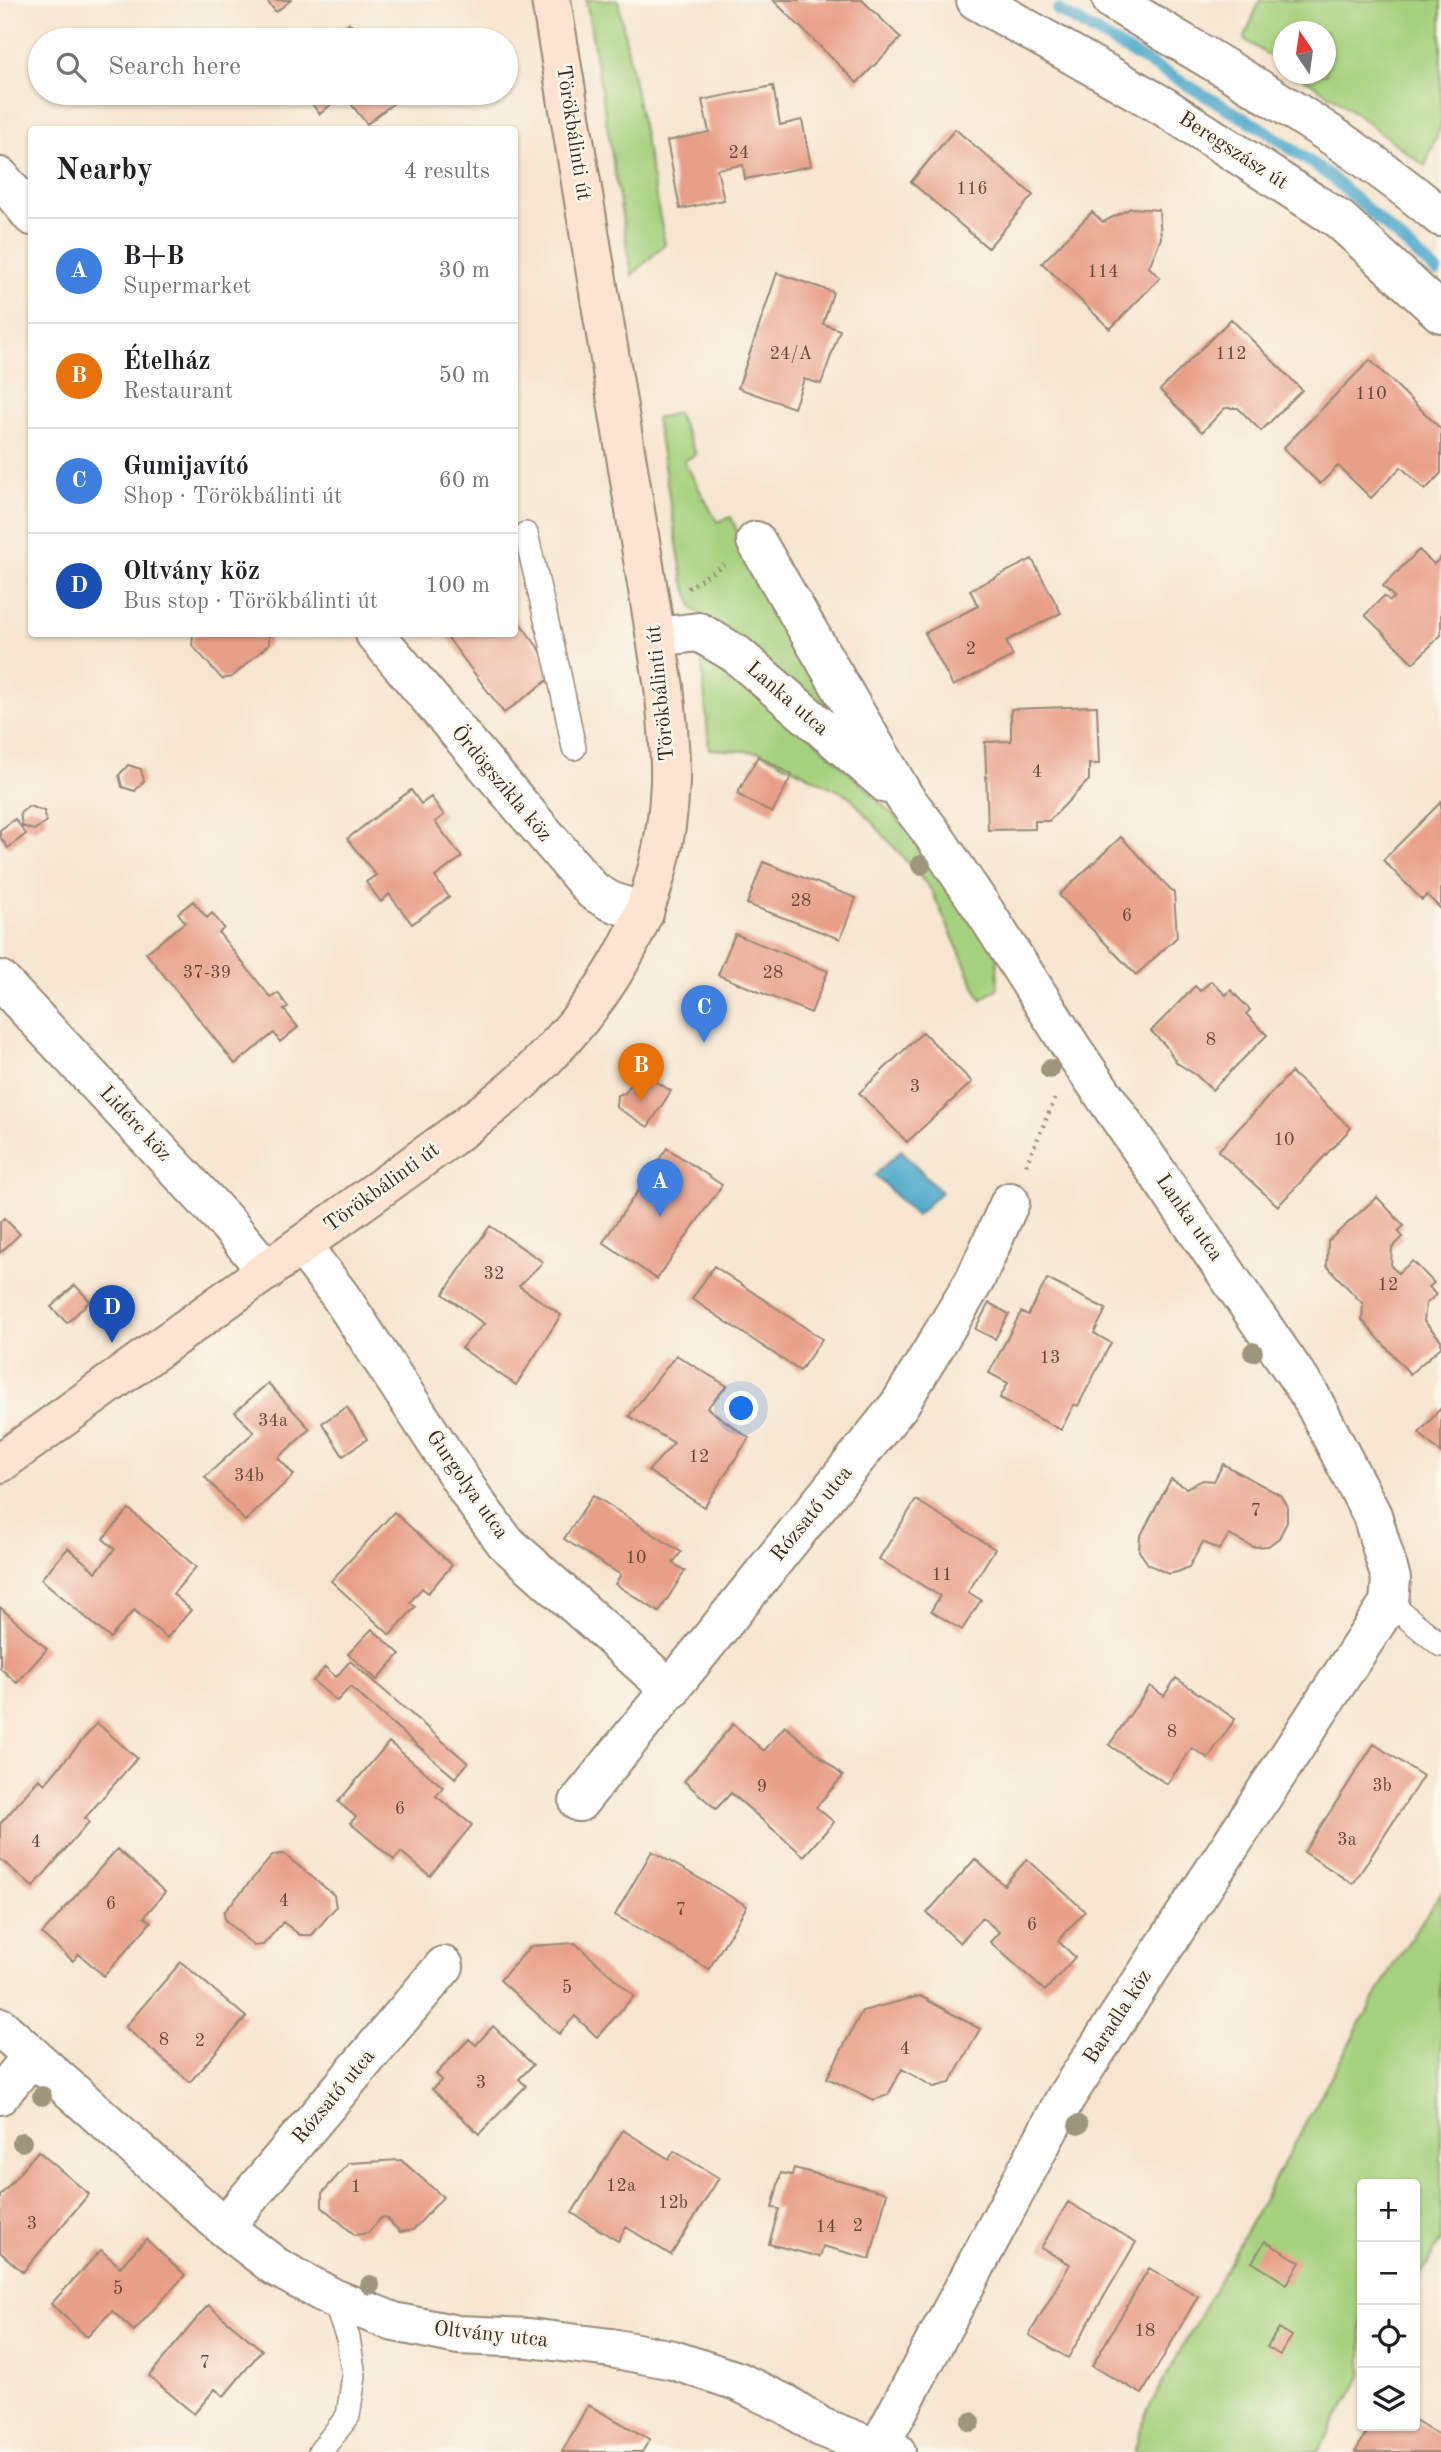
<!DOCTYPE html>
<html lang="en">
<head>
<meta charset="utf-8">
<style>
	body { margin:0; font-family:"Old Standard TT",serif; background:#f2f2f2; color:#202124 }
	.controls { position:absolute; right:21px; bottom:21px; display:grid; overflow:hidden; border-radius:7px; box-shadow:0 2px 5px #0004 }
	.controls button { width:63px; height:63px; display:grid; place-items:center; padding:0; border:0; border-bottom:2px solid #e0e0e0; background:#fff; color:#202124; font:35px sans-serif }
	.compass { position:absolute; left:1273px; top:21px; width:63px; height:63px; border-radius:50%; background:#fff; box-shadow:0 2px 5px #0004; rotate:347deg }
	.you { position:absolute; left:742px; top:1409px; width:24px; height:24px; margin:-18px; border:5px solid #fff; border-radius:50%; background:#1a73e8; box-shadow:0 0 0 10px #1a73e833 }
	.badge { display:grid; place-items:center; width:46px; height:46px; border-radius:50%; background:#db2777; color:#fff; font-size:23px; font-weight:700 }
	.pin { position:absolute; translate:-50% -58px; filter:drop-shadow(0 2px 4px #0008) }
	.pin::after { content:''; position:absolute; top:37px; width:24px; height:21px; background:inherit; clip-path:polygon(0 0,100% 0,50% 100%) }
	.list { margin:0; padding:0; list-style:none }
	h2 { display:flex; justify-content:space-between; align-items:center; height:91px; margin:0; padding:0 28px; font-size:30px }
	h2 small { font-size:23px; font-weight:400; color:#757577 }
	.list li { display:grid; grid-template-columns:46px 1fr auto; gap:21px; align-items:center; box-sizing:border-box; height:105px; padding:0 28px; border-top:2px solid #e0e0e0 }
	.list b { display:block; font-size:26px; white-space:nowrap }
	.list p { margin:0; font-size:23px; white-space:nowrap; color:#757577 }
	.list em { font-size:23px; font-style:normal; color:#757577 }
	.icon { flex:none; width:38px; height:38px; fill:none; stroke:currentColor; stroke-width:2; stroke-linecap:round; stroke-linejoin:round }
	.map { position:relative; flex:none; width:1441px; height:2452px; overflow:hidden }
	.search { position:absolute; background:#fff; box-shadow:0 2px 5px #0004; left:28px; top:28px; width:490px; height:77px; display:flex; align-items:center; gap:18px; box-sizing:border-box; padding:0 24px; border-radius:38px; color:#757577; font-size:26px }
	.panel { position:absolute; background:#fff; box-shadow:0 2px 5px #0004; left:28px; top:126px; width:490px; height:511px; border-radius:7px }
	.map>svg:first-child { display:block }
	.green { fill:#a6d17e; stroke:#707e4e; stroke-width:2 }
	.water { fill:#4da9cb; stroke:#446a74; stroke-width:2 }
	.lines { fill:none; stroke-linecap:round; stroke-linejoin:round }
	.stream { stroke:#4da9cb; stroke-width:12 }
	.building { fill:#e89f87 }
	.lane-casing { stroke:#988877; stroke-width:26 }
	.street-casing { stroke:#988877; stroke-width:42 }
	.secondary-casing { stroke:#988877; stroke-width:42 }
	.path { stroke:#988877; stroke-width:4.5; stroke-dasharray:2 5; stroke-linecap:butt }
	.lane { stroke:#fff; stroke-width:23 }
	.street { stroke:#fff; stroke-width:38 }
	.secondary { stroke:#fde4d0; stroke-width:38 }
	.tree { fill:#9e967b }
	.labels { text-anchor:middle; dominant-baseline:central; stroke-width:5; stroke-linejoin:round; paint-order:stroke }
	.number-label { font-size:18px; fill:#664738 }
	.street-label { font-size:21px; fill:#3b2a1e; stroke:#fbf7ec }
</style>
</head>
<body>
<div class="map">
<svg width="1441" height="2452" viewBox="0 0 1441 2452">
	<rect width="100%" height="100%" fill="#fbf7ec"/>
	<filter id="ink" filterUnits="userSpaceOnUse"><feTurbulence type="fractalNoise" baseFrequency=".0143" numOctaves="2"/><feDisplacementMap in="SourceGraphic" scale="14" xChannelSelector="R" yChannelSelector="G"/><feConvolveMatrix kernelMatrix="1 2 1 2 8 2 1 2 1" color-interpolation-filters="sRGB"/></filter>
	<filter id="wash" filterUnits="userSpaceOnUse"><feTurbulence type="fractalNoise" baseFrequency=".00686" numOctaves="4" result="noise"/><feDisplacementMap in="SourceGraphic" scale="28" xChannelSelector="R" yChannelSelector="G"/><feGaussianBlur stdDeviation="1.57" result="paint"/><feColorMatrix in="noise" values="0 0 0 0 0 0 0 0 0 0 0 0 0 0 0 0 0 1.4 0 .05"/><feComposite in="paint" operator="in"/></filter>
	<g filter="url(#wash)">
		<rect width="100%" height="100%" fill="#f6e6d0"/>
		<!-- green -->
		<path class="green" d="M586,0h32l47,244 -33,31z
			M1260,0h181v125l-16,41 -86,-65 -42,-27h29v-42h-42l-1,33 -39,-26z
			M677,413l19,41 -12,7 33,61 14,-5 31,74 93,151 -98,-89 -63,-43 -11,-31 -27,-161z
			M701,652l31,12 116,107 83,81 66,102 1,34 -17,12 -50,-111 -82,-93 -88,-44 -52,-3z
			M1441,1892v348l-26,45v-101h-53v192l-44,76h-184l12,-39 243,-441z"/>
		<!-- water -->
		<path class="water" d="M901,1150l40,42 -25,24 -41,-41z"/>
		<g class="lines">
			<!-- stream -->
			<path class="stream" d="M1058,10l208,121 64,45 106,95"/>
		</g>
		<g id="blocks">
			<!-- building -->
			<path class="building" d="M266,0h25l-15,12z
				M773,0h89l39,38 -44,45z
				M349,23l14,17 7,-6 5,6h-48z
				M773,86l7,39 22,-5 9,46 -66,13 -2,-14 -26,4 7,31 -44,9 -13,-68 42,-9 -7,-32z
				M303,93h103l-39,31 -24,-30 -23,20z
				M955,129l78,66 -45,53 -77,-66z
				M1131,208l28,2 2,28 -12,29 11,11 -50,51 -68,-66 50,-51 11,10z
				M777,273l56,19 -10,32 17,6 -19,54 -17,-5 -10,29 -56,-20z
				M1231,319l71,71 -41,41 -23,-23h-13l-23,24 -42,-42z
				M1370,360l71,69v44l-16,17 -24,-23 -30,31 -33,-32 -18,18 -37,-36z
				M1419,550l15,14 7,-7v78l-28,28 -48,-48 19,-19 6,5 4,-4 -11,-11z
				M1032,559l29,54 -55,28 7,15 -60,30 -28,-53 53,-27 -8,-16z
				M514,615l43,58 -53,40 -59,-79h69z
				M193,634h76v10l-37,33 -10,2 -30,-34z
				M1097,706l2,58h-10v16l-40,41h-14v8l-47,1 -3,-88 26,-1v-32z
				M758,756l34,19 -20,38 -35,-19z
				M128,765l13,4 3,12 -9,10 -13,-4 -3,-12z
				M411,790l10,14 10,-7 13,18 -9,7 27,35 -27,20 14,20 -37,27 -23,-30 -8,8 -15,-20 10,-7 -29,-36z
				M1441,802v107l-14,-14 -5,5 -39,-40z
				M29,806l15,5 2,11 -12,8 -12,-4 -2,-13z
				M15,819l11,15 -18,14 -8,-11v-7z
				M1121,837l53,56 3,44 -41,38 -77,-80z
				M763,862l93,36 -16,41 -93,-35z
				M193,901l14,17 5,-5 12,15 -5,5 52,65 7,-5 10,14 -4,3 14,17 -18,15 -6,-9 -39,31 -89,-111 39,-31 -7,-9z
				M735,934l93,37 -17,42 -93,-38z
				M1211,981l15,14 5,-5 19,20 -4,4 21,21 -55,55 -16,-15 -19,-12 -12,-18 -14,-14 44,-45 5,5z
				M923,1032l49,50 -65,60 -48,-49z
				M638,1070l33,21 -23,36 -32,-20 1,-12 8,-2 6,-9 -2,-8z
				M1291,1072l60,56 -73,78 -60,-55z
				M667,1148l55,37 -65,94 -54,-37z
				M1377,1197l27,29 -6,5 5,6 -11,11 -1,18 7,7 15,-12 21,22 -5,4 7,8 -10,9 -2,17 17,19v7l-31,27 -48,-54 1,-16 -36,-38 1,-25z
				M4,1218l16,16 -20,19v-31z
				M490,1226l53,36 -24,24 42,29 -45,70 -55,-37 23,-24 -41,-30z
				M714,1266l108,73 -22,32 -108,-72z
				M1047,1279l59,30 -12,24 17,10 -33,63 -4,-2 -13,26 -61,-32 8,-15 -19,-10 32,-61 7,3z
				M75,1285l15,16 -23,22 -16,-16z
				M989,1303l20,11 -14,25 -20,-10z
				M676,1355l51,31 -20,22 42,30 -45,69 -56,-36 26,-28 -45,-27z
				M268,1383l42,46 -32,29 16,17 -49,46 -40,-44 49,-45 -19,-20z
				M347,1407l20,32 -24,17 -21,-33z
				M1441,1408v45l-22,-20z
				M1223,1464l57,31 7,11v16l-8,16 -11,8 -15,1 -24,-12 -10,15 -16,-8 -14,25 -11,5 -10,2 -20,-10 -9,-13 1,-14 31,-58 15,9 17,-8 11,1z
				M593,1495l88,57 -8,11 12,8 -26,41 -44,-28 6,-9 -57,-36z
				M916,1500l79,49 -27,43 13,8 -19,30 -31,-19 9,-15 -61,-37z
				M129,1509l67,58 -23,27 18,16 -24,28 -33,-28 -24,28 -69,-59 27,-31 28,24 19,-23 -12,-10z
				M394,1512l58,53 -24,28 -6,-5 -12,14 5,5 -25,28 -59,-54z
				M0,1607l47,42 -30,34 -17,-15z
				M372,1629l28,25 -23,26 -29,-26z
				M350,1661l118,102 -13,15 -105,-91 -13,14 -24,-20 12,-14 11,10z
				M1176,1678l59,41 -27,39 -16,-10 -25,36 -58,-39 41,-59 14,10z
				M97,1723l40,35 -52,60 4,4 -56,65 -33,-28v-35l39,-45 6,5z
				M733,1724l31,27 21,-25 58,50 -27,31 18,15 -30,34 -73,-63 -15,16 -32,-28z
				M389,1742l54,45 -7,9 36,29 -42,51 -29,-24 -7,8 -44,-37 6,-6 -18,-15z
				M1374,1744l49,32 -70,108 -49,-32z
				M117,1849l48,43 -21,25 7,5 -47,54 -25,-22 -6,7 -31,-27z
				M652,1851l95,55 -38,63 -94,-54z
				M284,1854l50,41 2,12 -24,28h-12l-17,-13 -20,23 -9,1 -29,-26 -1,-8 49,-57z
				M975,1859l29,26 23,-26 58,52 -27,30 17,16 -30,34 -55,-49 9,-10 -17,-15 -22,26 -33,-30z
				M575,1943l59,53 -37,41 -22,-21 -16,18 -59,-54 31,-34z
				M181,1962l65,55 -56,65 -65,-55z
				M920,1996l60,33 -30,54 -16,4 -32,-18 -14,26 -14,5 -47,-22 35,-67z
				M493,2026l40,39 -14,14 7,7 -47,48 -47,-45 10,-9 -6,-6 33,-35 7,6z
				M623,2130l46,29 5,-8 45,27 -48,77 -45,-28 -8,14 -46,-28z
				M38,2151l51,43 -66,78 -23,-20v-56z
				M401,2160l42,37 -30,33 -13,2 -15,-15 -4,1 -13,15 -13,2 -33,-28v-14l27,-30z
				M794,2168l93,25 -17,66 -47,-13 -3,11 -51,-13 10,-35 -7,-1 9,-35 11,2z
				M1068,2202l68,40 -68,116 -39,-23 41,-71 -29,-16z
				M146,2239l39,36 -51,56 -22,-20 -25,26 -36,-33 50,-54 19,17z
				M1265,2241l35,21 -13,22 -35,-22z
				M1149,2268l49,28 -56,98 -50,-28z
				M208,2305l54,45 -38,46 -9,-7 -21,25 -45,-38z
				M1279,2328l13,8 -12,19 -13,-8z
				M588,2405l62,34 -8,13h-80z
				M1415,2420l26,16v16h-86l16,-26h44z"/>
		</g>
	</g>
	<g filter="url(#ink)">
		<use href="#blocks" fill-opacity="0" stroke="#988877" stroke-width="2"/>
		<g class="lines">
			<!-- lane casing -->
			<g class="lane-casing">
				<path id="lane" d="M526,534l33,140 15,74
					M1389,1603l52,42
					M320,2452l28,-36 6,-40 -6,-38 -15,-40"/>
			</g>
			<!-- street casing -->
			<g class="street-casing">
				<path id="street" d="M976,0l187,106 177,114 101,93
					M1112,0c112,69 229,132 329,217
					M0,177l32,39
					M756,541l149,257 24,31 56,83 90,141 235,342 62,120 19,64 -2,24 -323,494 -190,355
					M375,634l218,257 17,10 34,12
					M656,637l43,-5 37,22 151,130
					M0,980l228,244 39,47
					M302,1246l39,51 135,206 29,39 166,148
					M579,1802l321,-398 75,-124 35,-78
					M0,2027l224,200 52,40 57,31 61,24 64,13 71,3 82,10 62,12 64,21 50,24 34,22 57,22 18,3
					M0,2095l32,-39
					M224,2227l220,-261"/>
			</g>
			<!-- secondary casing -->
			<g class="secondary-casing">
				<path id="secondary" d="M0,1463l454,-328c22,-17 46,-34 67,-53 90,-84 144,-174 149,-300 1,-32 -3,-64 -6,-95l-113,-687"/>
			</g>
			<!-- path -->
			<path class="path" d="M688,588l36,-24
				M1026,1165l29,-66"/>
			<!-- lane -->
			<use href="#lane" class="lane"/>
			<!-- street -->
			<use href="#street" class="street"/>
			<!-- secondary -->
			<use href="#secondary" class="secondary"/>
		</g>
		<!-- trees -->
		<g class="tree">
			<circle cx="921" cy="865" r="10"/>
			<circle cx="1050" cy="1069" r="10"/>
			<circle cx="1253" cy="1352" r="10"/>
			<circle cx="42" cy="2096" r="10"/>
			<circle cx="1078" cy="2125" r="10"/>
			<circle cx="22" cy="2142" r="10"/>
			<circle cx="370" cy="2285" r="10"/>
			<circle cx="971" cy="2422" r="10"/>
		</g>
	</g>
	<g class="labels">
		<!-- number labels -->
		<g class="number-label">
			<text x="739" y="153">24</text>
			<text x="972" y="189">116</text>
			<text x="1103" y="272">114</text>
			<text x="791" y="354">24/A</text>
			<text x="1231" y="354">112</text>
			<text x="1371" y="394">110</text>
			<text x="971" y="649">2</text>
			<text x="1037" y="772">4</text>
			<text x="801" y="901">28</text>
			<text x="1127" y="916">6</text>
			<text x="207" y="973">37-39</text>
			<text x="773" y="973">28</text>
			<text x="1211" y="1040">8</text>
			<text x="915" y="1087">3</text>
			<text x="1284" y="1140">10</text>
			<text x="494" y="1274">32</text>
			<text x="1388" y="1285">12</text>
			<text x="1050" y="1358">13</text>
			<text x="273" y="1421">34a</text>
			<text x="699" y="1457">12</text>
			<text x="249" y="1476">34b</text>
			<text x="1256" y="1511">7</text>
			<text x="636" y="1558">10</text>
			<text x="942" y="1575">11</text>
			<text x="1172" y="1732">8</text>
			<text x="1382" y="1786">3b</text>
			<text x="762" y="1787">9</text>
			<text x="400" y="1809">6</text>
			<text x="1347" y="1840">3a</text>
			<text x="36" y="1842">4</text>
			<text x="284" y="1901">4</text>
			<text x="111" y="1904">6</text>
			<text x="681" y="1910">7</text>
			<text x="1032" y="1925">6</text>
			<text x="567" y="1988">5</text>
			<text x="164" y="2040">8</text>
			<text x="200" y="2041">2</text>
			<text x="905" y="2049">4</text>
			<text x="481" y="2083">3</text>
			<text x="621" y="2186">12a</text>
			<text x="356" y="2187">1</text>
			<text x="673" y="2203">12b</text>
			<text x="32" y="2224">3</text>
			<text x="858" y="2226">2</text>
			<text x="826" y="2227">14</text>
			<text x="118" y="2289">5</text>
			<text x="1145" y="2331">18</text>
			<text x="205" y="2363">7</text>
		</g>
		<!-- street labels -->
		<g class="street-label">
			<text transform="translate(573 133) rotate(81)">Törökbálinti út</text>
			<text transform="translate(1233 151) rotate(33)">Beregszász út</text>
			<text transform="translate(661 693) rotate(-96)">Törökbálinti út</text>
			<text transform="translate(787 699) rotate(41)">Lanka utca</text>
			<text transform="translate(501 784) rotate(50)">Ördögszikla köz</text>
			<text transform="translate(135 1124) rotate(47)">Lidérc köz</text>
			<text transform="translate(382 1188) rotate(-36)">Törökbálinti út</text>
			<text transform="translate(1189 1218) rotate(55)">Lanka utca</text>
			<text transform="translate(467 1485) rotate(55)">Gurgolya utca</text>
			<text transform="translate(812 1514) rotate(-51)">Rózsatő utca</text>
			<text transform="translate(1118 2017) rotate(-57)">Baradla köz</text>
			<text transform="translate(334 2097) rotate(-50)">Rózsatő utca</text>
			<text transform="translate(491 2335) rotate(6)">Oltvány utca</text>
		</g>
	</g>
</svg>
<div class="controls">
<button>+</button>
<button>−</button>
<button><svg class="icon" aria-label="locate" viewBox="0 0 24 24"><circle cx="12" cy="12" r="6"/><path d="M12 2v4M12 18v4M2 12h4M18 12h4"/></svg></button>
<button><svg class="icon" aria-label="layers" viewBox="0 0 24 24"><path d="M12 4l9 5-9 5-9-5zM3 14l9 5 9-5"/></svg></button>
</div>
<svg class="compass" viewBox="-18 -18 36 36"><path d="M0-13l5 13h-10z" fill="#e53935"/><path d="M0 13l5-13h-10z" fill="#757577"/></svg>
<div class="you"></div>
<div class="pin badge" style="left:660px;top:1217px;background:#3f7fe0">A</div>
<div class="pin badge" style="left:641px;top:1101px;background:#e8710a">B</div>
<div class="pin badge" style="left:704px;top:1043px;background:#3f7fe0">C</div>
<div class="pin badge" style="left:112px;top:1343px;background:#1a4fb4">D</div>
<div class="search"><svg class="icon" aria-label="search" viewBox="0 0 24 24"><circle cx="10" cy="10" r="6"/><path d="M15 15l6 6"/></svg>Search here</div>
<section class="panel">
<h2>Nearby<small>4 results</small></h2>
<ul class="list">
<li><span class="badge" style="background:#3f7fe0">A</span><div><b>B+B</b><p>Supermarket</p></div><em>30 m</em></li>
<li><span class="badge" style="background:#e8710a">B</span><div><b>Ételház</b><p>Restaurant</p></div><em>50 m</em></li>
<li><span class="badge" style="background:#3f7fe0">C</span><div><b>Gumijavító</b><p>Shop · Törökbálinti út</p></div><em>60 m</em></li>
<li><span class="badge" style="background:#1a4fb4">D</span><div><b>Oltvány köz</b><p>Bus stop · Törökbálinti út</p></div><em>100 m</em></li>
</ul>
</section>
</div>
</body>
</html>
